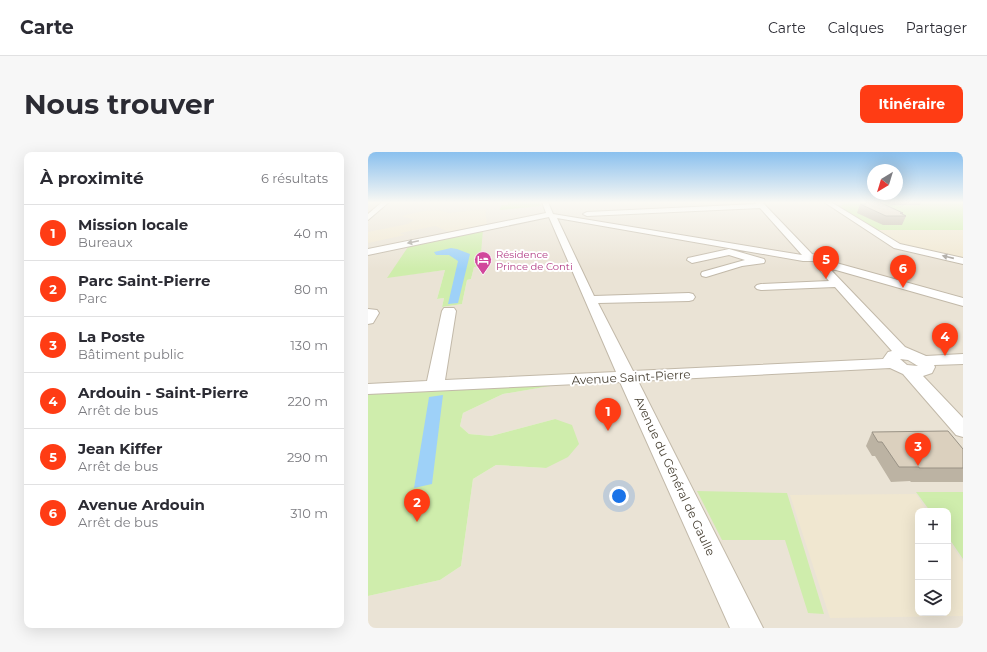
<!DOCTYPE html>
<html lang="fr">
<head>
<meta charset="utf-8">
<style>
	body { margin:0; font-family:Montserrat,sans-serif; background:#f7f7f7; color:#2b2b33 }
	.controls { position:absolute; right:12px; bottom:12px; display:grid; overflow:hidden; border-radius:8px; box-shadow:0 4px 16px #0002 }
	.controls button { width:36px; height:36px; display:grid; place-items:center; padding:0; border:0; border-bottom:1px solid #e1e1e2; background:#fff; color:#2b2b33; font:20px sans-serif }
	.compass { position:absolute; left:499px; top:12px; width:36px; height:36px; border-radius:50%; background:#fff; box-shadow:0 4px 16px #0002; rotate:218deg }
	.you { position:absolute; left:251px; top:344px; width:14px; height:14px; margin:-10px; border:3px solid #fff; border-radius:50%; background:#1a73e8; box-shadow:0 0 0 6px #1a73e833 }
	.badge { display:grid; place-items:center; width:26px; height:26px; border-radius:50%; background:#ff3c14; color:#fff; font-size:13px; font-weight:700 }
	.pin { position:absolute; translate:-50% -33px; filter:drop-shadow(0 1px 2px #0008) }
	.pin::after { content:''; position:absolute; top:21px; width:14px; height:12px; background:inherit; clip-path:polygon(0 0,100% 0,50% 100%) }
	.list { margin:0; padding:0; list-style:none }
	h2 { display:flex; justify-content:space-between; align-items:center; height:52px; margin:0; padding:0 16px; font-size:17px }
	h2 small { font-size:13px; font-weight:400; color:#7c7c81 }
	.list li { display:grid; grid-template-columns:26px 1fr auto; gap:12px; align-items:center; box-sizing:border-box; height:56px; padding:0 16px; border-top:1px solid #e1e1e2 }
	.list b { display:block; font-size:15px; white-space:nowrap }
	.list p { margin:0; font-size:13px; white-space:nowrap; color:#7c7c81 }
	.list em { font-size:13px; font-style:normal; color:#7c7c81 }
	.icon { flex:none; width:22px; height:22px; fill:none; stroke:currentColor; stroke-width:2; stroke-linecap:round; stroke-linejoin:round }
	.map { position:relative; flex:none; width:595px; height:476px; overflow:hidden; border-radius:8px }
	header { display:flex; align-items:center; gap:24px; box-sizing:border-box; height:56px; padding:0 20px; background:#fff; border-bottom:1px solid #e1e1e2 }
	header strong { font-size:19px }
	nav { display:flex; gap:22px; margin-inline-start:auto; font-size:14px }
	.intro { display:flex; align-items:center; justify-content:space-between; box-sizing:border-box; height:96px; padding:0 24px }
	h1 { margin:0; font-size:28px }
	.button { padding:10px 18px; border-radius:8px; background:#ff3c14; color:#fff; font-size:14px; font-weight:700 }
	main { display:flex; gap:24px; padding:0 24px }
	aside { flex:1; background:#fff; border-radius:8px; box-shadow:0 4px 16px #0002 }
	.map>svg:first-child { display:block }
	.residential { fill:#eae3d5; fill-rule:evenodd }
	.education { fill:#f0e7d0 }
	.green { fill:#cfedac }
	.water { fill:#9ed1f8 }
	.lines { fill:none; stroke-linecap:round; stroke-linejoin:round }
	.minor-casing { stroke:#c2b9a9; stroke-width:2 }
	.minor { fill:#fff; fill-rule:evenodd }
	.wall { fill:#bcb3a3 }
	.building { fill:#dbd0be; stroke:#999285 }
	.oneway { fill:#a4a09a }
	.labels { text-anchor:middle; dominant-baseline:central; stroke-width:4; stroke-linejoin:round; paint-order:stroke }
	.far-hotel-label { font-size:10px; fill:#b23c85; stroke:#fff; text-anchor:start }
	.street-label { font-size:12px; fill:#494235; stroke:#fff }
</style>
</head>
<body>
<header>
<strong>Carte</strong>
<nav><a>Carte</a><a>Calques</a><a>Partager</a></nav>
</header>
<div class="intro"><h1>Nous trouver</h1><a class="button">Itinéraire</a></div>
<main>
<aside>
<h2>À proximité<small>6 résultats</small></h2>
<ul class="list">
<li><span class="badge">1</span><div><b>Mission locale</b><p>Bureaux</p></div><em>40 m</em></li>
<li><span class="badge">2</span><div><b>Parc Saint-Pierre</b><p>Parc</p></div><em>80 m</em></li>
<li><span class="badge">3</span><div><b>La Poste</b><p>Bâtiment public</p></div><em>130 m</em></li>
<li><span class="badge">4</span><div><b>Ardouin - Saint-Pierre</b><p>Arrêt de bus</p></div><em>220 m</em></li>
<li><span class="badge">5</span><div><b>Jean Kiffer</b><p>Arrêt de bus</p></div><em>290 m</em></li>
<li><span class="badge">6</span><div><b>Avenue Ardouin</b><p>Arrêt de bus</p></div><em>310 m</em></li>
</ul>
</aside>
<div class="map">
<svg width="595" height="476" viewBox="0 0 595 476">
	<rect width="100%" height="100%" fill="#f5f1e7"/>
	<!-- residential -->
	<path class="residential" d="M0,50h595v426h-595v-32l72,-16 21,-14 12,-87 23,-14 50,3 9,-49 -64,17 -22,-2 -9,-8 3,-13 40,-19 58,-10 -193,7zM115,77l-12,50 -4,1 -5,24 -20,3 2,-9 -7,1 8,-29 -57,7zM550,359h30v102h-30z"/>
	<!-- education -->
	<path class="education" d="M117,57l2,17 -35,7 -17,-7 -35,7 5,2 -37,8v-11l40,-8 6,-4 -13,-4 23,-5 15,-1 10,3z
		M508,78h87v29l-63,-15z
		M548,342l11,17h-9v102h30v-73l15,22v54l-133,2 -40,-123z"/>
	<!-- green -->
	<path class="green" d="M140,50h31l2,4 -41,4 1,-5h7z
		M471,50h124v28h-87l-40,-24 8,-1z
		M115,77l-3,37 -6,1 -3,12 -4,1 -5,24 -20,3 2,-9 -7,1 8,-29 -58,8 23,-34z
		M194,232l-59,10 -40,19 -3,13 9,8 22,2 64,-17 17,6 7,19 -11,13 -22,11 -50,-3 -23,14 -12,87 -21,14 -72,16v-205z
		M329,339l90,2 37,121 -16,-1 -23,-73h-63z
		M548,340h47v67l-15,-22v-26h-18z"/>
	<!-- water -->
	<path class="water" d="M83,96l6,1 13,5 -12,49 -10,1 10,-43 -9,-6h-13l-2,-3z
		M75,243l-11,89 -18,4 15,-91z"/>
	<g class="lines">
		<!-- minor casing -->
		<g class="minor-casing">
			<path id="minor" d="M14,50h7l-21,18v-6z
				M174,50h6l5,12 249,41 -42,-47 -173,8 -4,-2 4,-2 170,-8 -2,-2h7l50,52 14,3 3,4 134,37v8l-134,-38 76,79 21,9 37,-2v10l-29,1 1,2 -3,6 -9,3 40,42v19l-7,-2 -53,-61 -13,-6 -252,13 125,247h-33l-110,-246 -252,12v-10l59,-3 15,-70 2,-3h10l2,3 -11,69 171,-8 -67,-155 -181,38v-6l178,-36zM189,66l246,43h16l-4,3 14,17 -68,3 -4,1 -2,2 2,2 4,1 74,-3 57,64 -4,1 -5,7 -250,12 -35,-68 91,-2 4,-1 2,-3 -2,-3 -4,-1 -95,3zM532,207l8,1 10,6 -11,-1z
				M456,50h7l69,42 63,14v6l-69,-16z
				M361,97l35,10 1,2 -1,2 -22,3 -36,11 -4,-1 -1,-2 1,-2 43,-12 -16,-5 -37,8 -5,-3 1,-2z
				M0,157l9,1 2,3 -6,10 -5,1z"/>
		</g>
		<!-- minor -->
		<use href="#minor" class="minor"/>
	</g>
	<!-- wall -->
	<path class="wall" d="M517,50h36l-1,3h-29z
		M492,52l43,9v1l3,2 -4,9h-19l-26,-12z
		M504,280l91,17v33h-52l-1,-1 -19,1 -16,-26h-3l-6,-10z"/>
	<!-- building -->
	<path class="building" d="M498,50h13l24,11h-3l6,3h-20l-26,-12h6z
		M580,279l15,18v19h-44v-1h-20l-17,-25h-4l-6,-10z"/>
	<!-- one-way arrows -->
	<defs><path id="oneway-solid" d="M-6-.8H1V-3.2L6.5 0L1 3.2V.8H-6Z"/></defs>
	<g class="oneway">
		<use href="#oneway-solid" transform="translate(45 90) rotate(168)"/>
		<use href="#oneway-solid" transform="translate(580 105) rotate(-167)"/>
	</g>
	<!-- sky -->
	<linearGradient id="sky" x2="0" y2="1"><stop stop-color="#8ac0ee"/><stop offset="0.43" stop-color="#faf9f4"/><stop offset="1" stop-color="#faf9f4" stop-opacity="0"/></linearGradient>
	<rect width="595" height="117" fill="url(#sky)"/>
	<!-- icons -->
	<defs>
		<g id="hotel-pin" transform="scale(0.9)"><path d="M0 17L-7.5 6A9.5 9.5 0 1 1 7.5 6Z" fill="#d1479c" stroke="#fff"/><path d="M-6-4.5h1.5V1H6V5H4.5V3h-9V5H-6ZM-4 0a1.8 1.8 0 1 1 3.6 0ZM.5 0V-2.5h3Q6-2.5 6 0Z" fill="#fff"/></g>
	</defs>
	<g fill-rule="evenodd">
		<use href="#hotel-pin" x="115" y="108"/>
	</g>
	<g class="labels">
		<!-- far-hotel labels -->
		<g class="far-hotel-label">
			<text x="128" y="102">Résidence<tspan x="128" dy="12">Prince de Conti</tspan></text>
		</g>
		<!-- street labels -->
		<g class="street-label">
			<text transform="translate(263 225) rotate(-3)">Avenue Saint-Pierre</text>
			<text transform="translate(307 324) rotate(65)">Avenue du Général de Gaulle</text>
		</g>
	</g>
</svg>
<div class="controls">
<button>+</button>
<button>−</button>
<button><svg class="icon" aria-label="layers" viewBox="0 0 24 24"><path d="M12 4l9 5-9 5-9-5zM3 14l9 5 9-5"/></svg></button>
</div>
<svg class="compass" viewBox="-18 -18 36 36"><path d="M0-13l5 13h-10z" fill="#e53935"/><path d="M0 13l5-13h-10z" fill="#7c7c81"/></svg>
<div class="you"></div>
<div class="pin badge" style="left:240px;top:279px">1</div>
<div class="pin badge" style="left:49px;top:370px">2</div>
<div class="pin badge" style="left:550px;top:314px">3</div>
<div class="pin badge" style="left:577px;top:204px">4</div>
<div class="pin badge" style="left:458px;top:127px">5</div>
<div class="pin badge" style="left:535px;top:136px">6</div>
</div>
</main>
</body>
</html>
